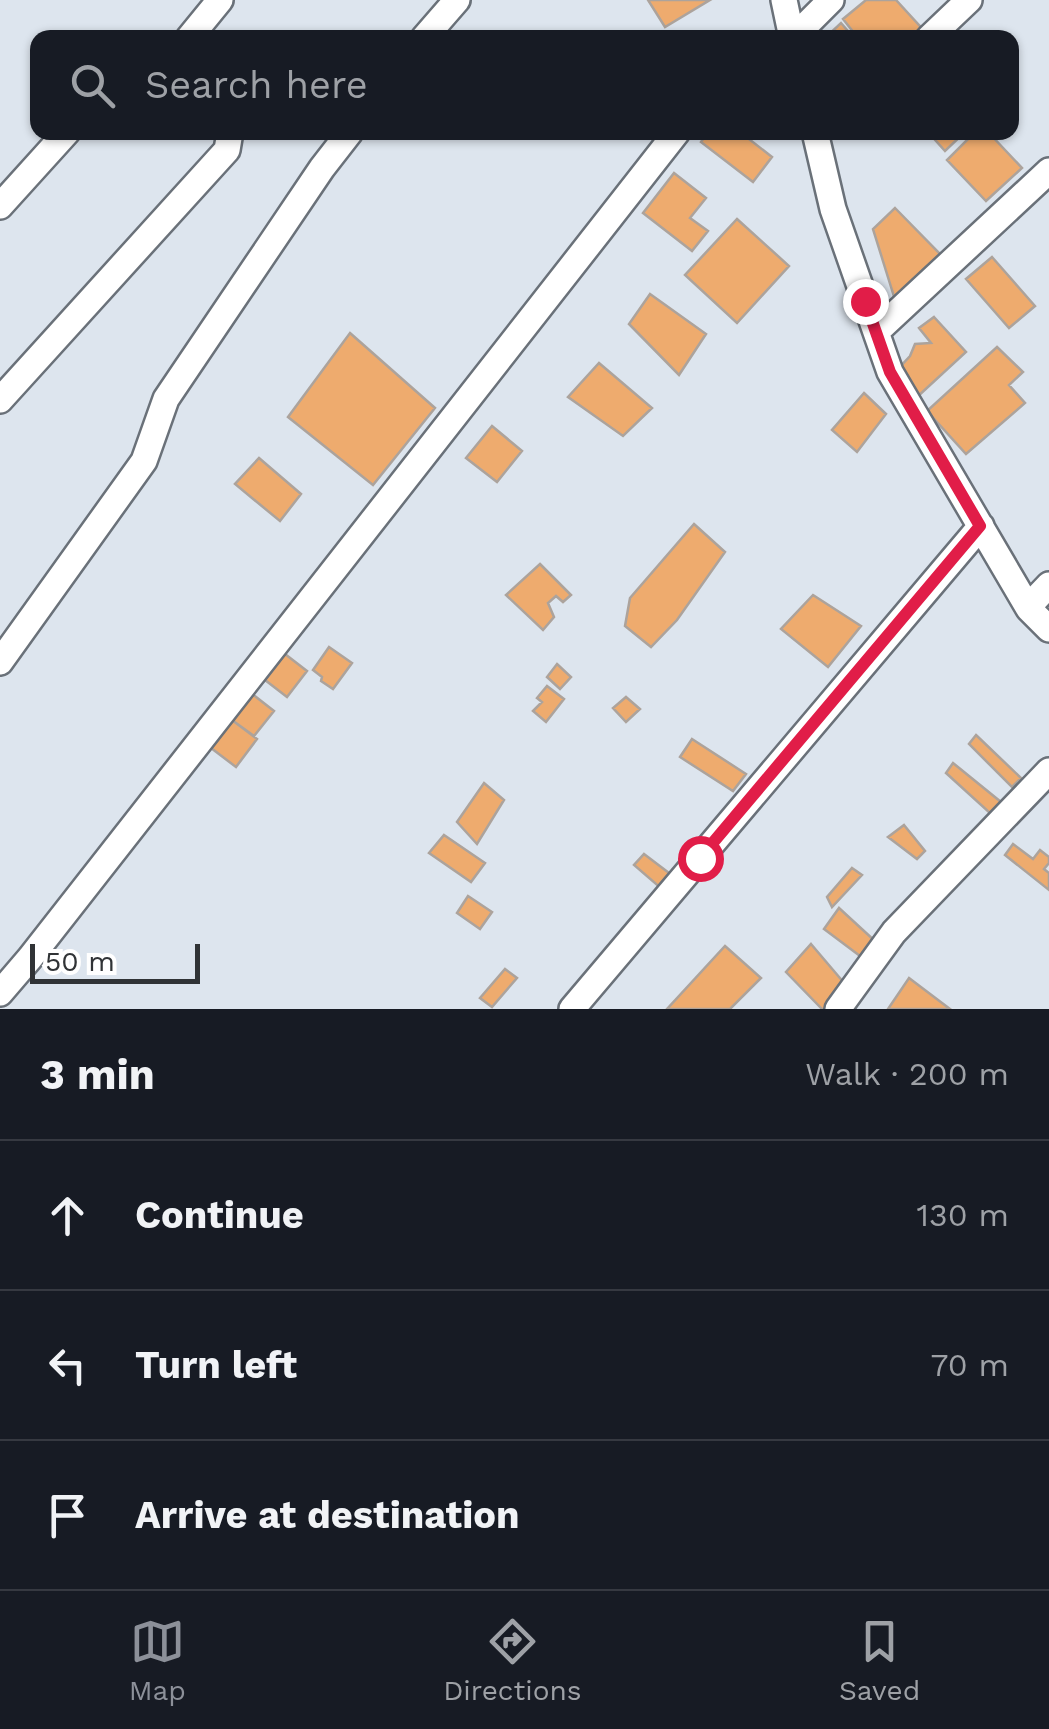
<!DOCTYPE html>
<html lang="en">
<head>
<meta charset="utf-8">
<style>
	body { margin:0; font-family:"Work Sans",sans-serif; background:#20242c; color:#f1f3f6 }
	.scale { position:absolute; left:30px; bottom:25px; width:170px; box-sizing:border-box; padding-left:10px; border:5px solid #303336; border-top:0; font-size:28px; line-height:35px; white-space:nowrap; color:#303336; -webkit-text-stroke:8px #fff; paint-order:stroke }
	.stop { position:absolute; width:30px; height:30px; margin:-22px; border:8px solid #e11d48; border-radius:50%; background:#fff }
	.stop.end { background:#e11d48; border-color:#fff; box-shadow:0 2px 10px #0008 }
	.list { margin:0; padding:0; list-style:none }
	h2 { display:flex; justify-content:space-between; align-items:center; height:130px; margin:0; padding:0 40px; font-size:42px }
	h2 small { font-size:32px; font-weight:400; color:#9ea1a6 }
	.list li { display:grid; grid-template-columns:65px 1fr auto; gap:30px; align-items:center; box-sizing:border-box; height:150px; padding:0 40px; border-top:2px solid #363941 }
	.list b { display:block; font-size:38px; white-space:nowrap }
	.list em { font-size:32px; font-style:normal; color:#9ea1a6 }
	.icon { flex:none; width:55px; height:55px; fill:none; stroke:currentColor; stroke-width:2; stroke-linecap:round; stroke-linejoin:round }
	.map { position:relative; flex:none; width:1049px; height:1009px; overflow:hidden }
	.search { position:absolute; background:#171b24; box-shadow:0 2px 8px #0004; left:30px; right:30px; top:30px; height:110px; display:flex; align-items:center; gap:25px; box-sizing:border-box; padding:0 35px; border-radius:20px; color:#9ea1a6; font-size:38px }
	.sheet { height:580px; background:#171b24 }
	nav { display:flex; justify-content:space-around; align-items:center; box-sizing:border-box; height:140px; border-top:2px solid #363941; background:#171b24; font-size:28px; color:#9ea1a6 }
	nav a { display:grid; justify-items:center; gap:5px }
	nav .on { color:#8c9099 }
	.map>svg:first-child { display:block }
	.building { fill:#eeab6e; stroke:#aca39c; stroke-width:2.5 }
	.lines { fill:none; stroke-linecap:round; stroke-linejoin:round }
	.minor-casing { stroke:#6a7179; stroke-width:30 }
	.minor { stroke:#fff; stroke-width:25 }
	.route { stroke:#e11d48; stroke-width:12 }
</style>
</head>
<body>
<div class="map">
<svg width="1049" height="1009" viewBox="0 0 1049 1009">
	<rect width="100%" height="100%" fill="#dde5ee"/>
	<!-- building -->
	<path class="building" d="M648,0h62l-45,27z
		M866,0h30l32,35 -3,3h-67l-15,-19z
		M841,23l13,15h-29z
		M708,132h32l32,25 -19,25 -52,-40z
		M928,132h37l-20,19z
		M975,132h13l34,36 -36,33 -39,-41z
		M674,173l32,25 -16,20 18,13 -16,20 -49,-38z
		M895,208l48,49 -47,46 -23,-74z
		M737,219l52,47 -52,57 -52,-48z
		M992,257l43,49 -26,22 -43,-49z
		M650,294l56,40 -27,41 -50,-51z
		M934,317l32,35 -50,46 -18,-29 12,-13 5,-12 16,-1 -12,-15z
		M350,333l85,75 -62,77 -85,-68z
		M997,347l26,25 -14,13 16,18 -59,51 -39,-43z
		M599,363l53,45 -29,28 -55,-39z
		M864,393l22,21 -29,38 -25,-22z
		M492,426l30,25 -25,31 -31,-24z
		M259,458l42,36 -21,27 -45,-37z
		M694,524l31,28 -48,68 -26,27 -26,-21 5,-28z
		M540,564l31,31 -8,7 -7,-6 -8,7 6,14 -11,13 -37,-35z
		M813,595l48,31 -33,41 -47,-38z
		M329,647l23,16 -19,26 -12,-8 1,-4 -9,-7z
		M285,654l22,17 -20,26 -22,-17z
		M557,664l14,13 -11,12 -13,-12z
		M547,686l17,13 -18,23 -13,-11 9,-9 -5,-4z
		M246,689l28,22 -20,25 -29,-21z
		M626,697l14,12 -14,13 -13,-14z
		M232,720l25,19 -21,28 -25,-19z
		M976,735l45,43 -9,9 -43,-43z
		M692,739l54,35 -13,17 -53,-34z
		M953,763l48,39 -10,12 -45,-41z
		M484,783l20,17 -27,44 -20,-22z
		M904,825l21,26 -8,8 -29,-22z
		M444,835l41,28 -14,19 -42,-29z
		M1013,844l20,15 7,-9 9,7v6l-5,6 5,4v17l-44,-35z
		M644,854l29,22 -10,14 -29,-25z
		M852,868l10,7 -30,32 -5,-10z
		M468,896l24,16 -12,17 -23,-16z
		M839,908l37,34 -12,17 -40,-30z
		M811,944l34,40 -19,25h-4l-36,-37z
		M725,946l36,32 -31,31h-63z
		M505,969l12,9 -25,29 -12,-9z
		M909,978l41,31h-62z"/>
	<g class="lines">
		<!-- minor casing -->
		<g class="minor-casing">
			<path id="minor" d="M784,0l8,38
				M189,38l31,-38
				M424,38l33,-38
				M793,38l38,-38
				M929,38l40,-38
				M815,132l18,77 57,163 139,237 20,20
				M0,206l67,-74
				M876,332l173,-161
				M0,400l227,-250 3,-18
				M1028,607l21,-22
				M0,662l144,-201 22,-62 156,-231 28,-36
				M0,993l30,-35 647,-826
				M572,1009l409,-483
				M838,1009l56,-77 155,-161"/>
		</g>
		<!-- minor -->
		<use href="#minor" class="minor"/>
	</g>
	<g class="lines">
		<!-- route -->
		<path class="route" d="M700,858l280,-332 -90,-154 -25,-71"/>
	</g>
</svg>
<div class="scale">50 m</div>
<div class="stop" style="left:700px;top:858px"></div>
<div class="stop end" style="left:865px;top:301px"></div>
<div class="search"><svg class="icon" aria-label="search" viewBox="0 0 24 24"><circle cx="10" cy="10" r="6"/><path d="M15 15l6 6"/></svg>Search here</div>
</div>
<section class="sheet">
<h2>3 min<small>Walk · 200 m</small></h2>
<ul class="list">
<li><svg class="icon" aria-label="ahead" viewBox="0 0 24 24"><path d="M12 20V5M6 11l6-6 6 6"/></svg><div><b>Continue</b></div><em>130 m</em></li>
<li><svg class="icon" aria-label="left" viewBox="0 0 24 24"><path d="M17 20v-9H6M10 6l-5 5 5 5"/></svg><div><b>Turn left</b></div><em>70 m</em></li>
<li><svg class="icon" aria-label="arrive" viewBox="0 0 24 24"><path d="M6 21V4h12l-3 4 3 4H6"/></svg><div><b>Arrive at destination</b></div></li>
</ul>
</section>
<nav>
<a class="on"><svg class="icon" aria-label="map" viewBox="0 0 24 24"><path d="M3 6l6-2 6 2 6-2v14l-6 2-6-2-6 2zM9 4v14M15 6v14"/></svg>Map</a>
<a><svg class="icon" aria-label="directions" viewBox="0 0 24 24"><path d="M12 3l9 9-9 9-9-9zM9 14v-3h6M13 9l2 2-2 2"/></svg>Directions</a>
<a><svg class="icon" aria-label="saved" viewBox="0 0 24 24"><path d="M7 4h10v16l-5-4-5 4z"/></svg>Saved</a>
</nav>
</body>
</html>
